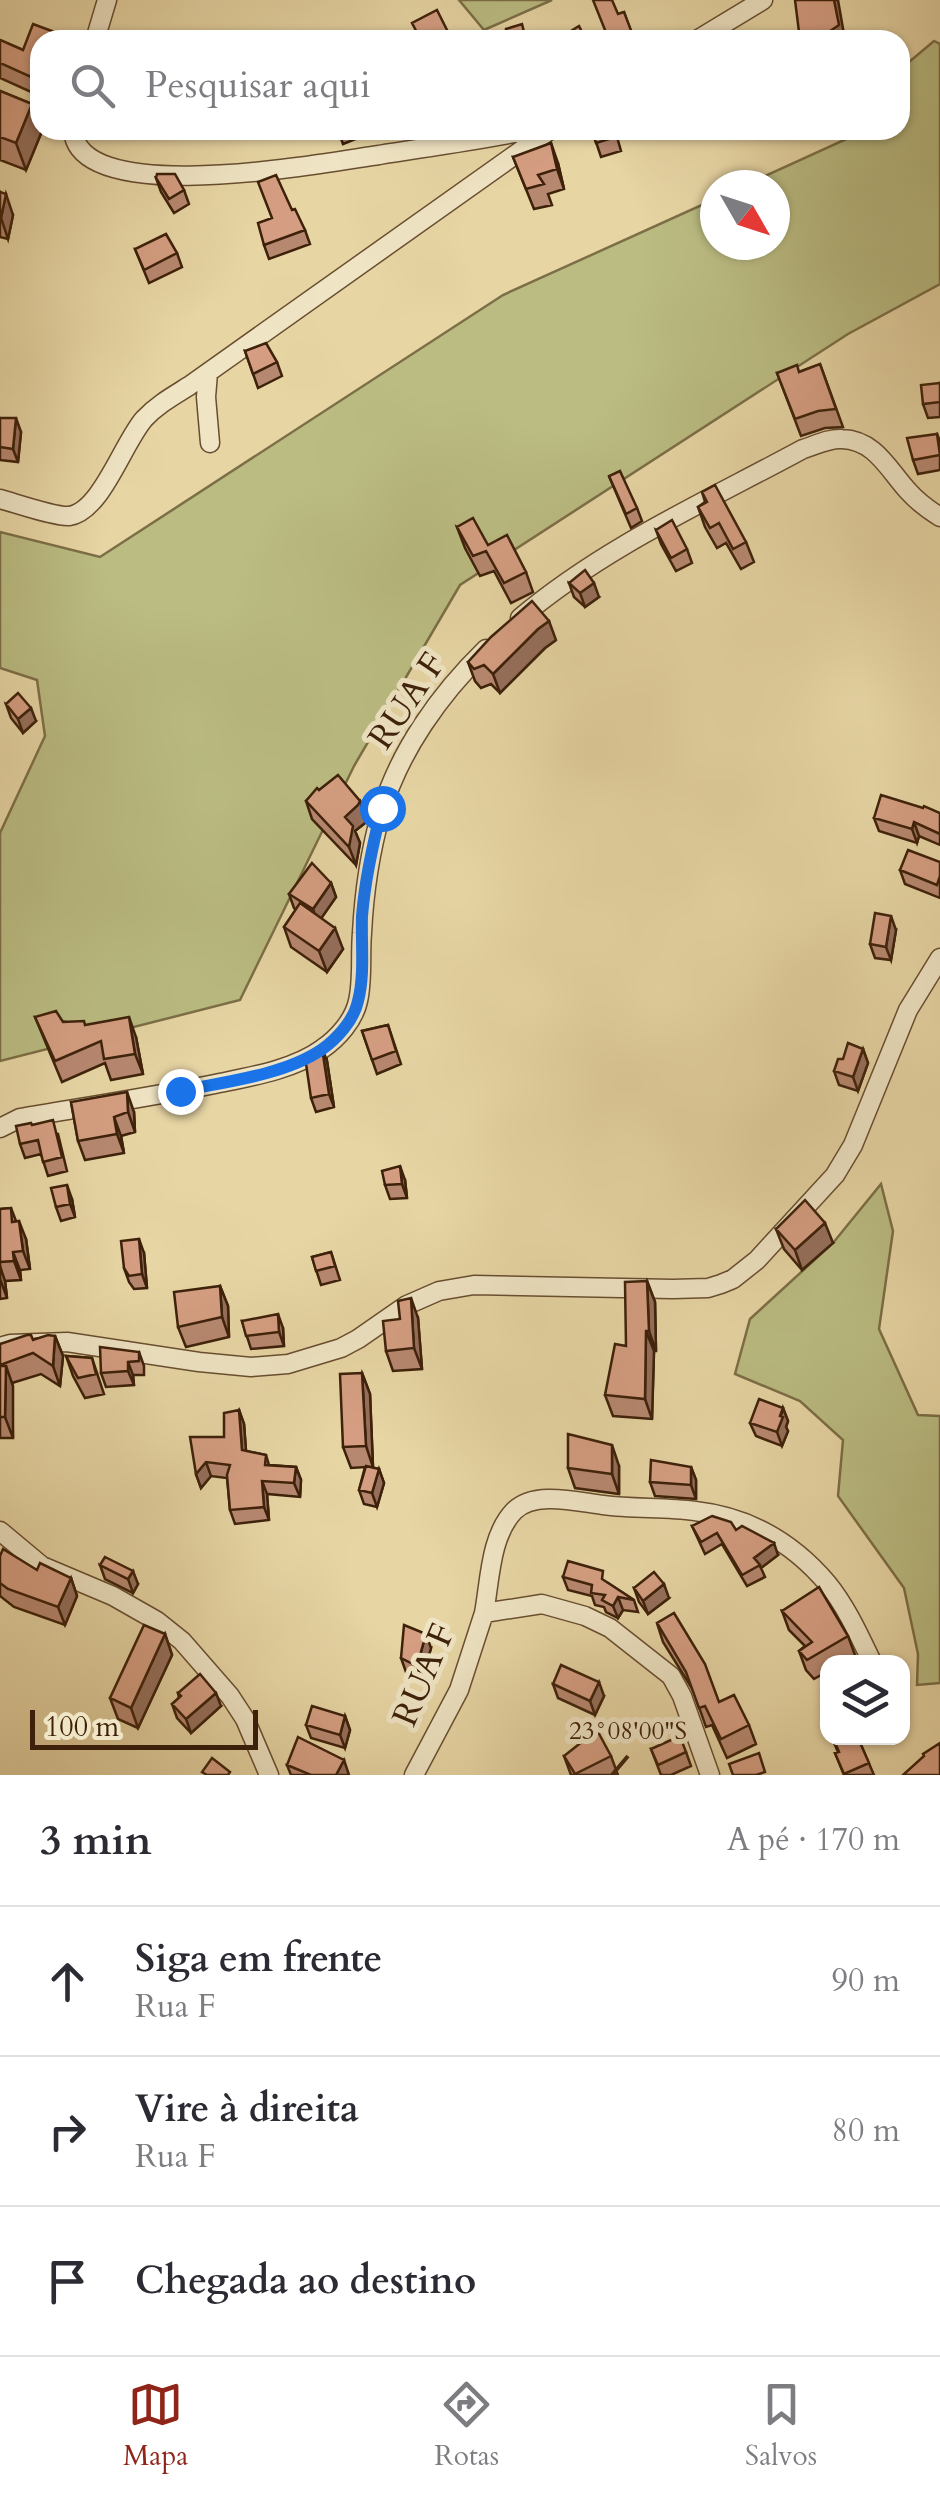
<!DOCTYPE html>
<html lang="pt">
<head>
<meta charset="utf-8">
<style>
	body { margin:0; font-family:Cardo,serif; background:#f2f2f3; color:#2b2b33 }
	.controls { position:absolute; right:30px; bottom:30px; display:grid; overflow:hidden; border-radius:20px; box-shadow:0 2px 8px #0004 }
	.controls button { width:90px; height:90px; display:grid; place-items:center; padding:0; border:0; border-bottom:2px solid #e1e1e2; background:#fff; color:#2b2b33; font:50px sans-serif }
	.compass { position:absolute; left:700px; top:170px; width:90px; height:90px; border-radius:50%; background:#fff; box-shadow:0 2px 8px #0004; rotate:129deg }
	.scale { position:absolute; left:30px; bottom:25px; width:228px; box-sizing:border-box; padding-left:10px; border:5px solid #3d210a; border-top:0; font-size:28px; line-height:35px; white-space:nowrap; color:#3d210a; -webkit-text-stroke:8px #efe4c4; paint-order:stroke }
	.stop { position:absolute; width:30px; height:30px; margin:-22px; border:8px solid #1a73e8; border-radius:50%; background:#fff }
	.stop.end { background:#1a73e8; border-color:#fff; box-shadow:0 2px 10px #0008 }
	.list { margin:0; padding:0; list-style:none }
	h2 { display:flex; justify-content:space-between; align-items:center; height:130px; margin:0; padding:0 40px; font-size:42px }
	h2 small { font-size:32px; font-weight:400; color:#7c7c81 }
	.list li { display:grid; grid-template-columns:65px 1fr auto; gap:30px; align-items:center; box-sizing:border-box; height:150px; padding:0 40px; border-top:2px solid #e1e1e2 }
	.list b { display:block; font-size:38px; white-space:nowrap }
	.list p { margin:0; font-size:32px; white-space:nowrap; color:#7c7c81 }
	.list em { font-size:32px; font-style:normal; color:#7c7c81 }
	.icon { flex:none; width:55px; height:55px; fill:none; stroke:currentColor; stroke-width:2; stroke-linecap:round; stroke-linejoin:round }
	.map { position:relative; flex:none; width:940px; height:1775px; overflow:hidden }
	.search { position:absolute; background:#fff; box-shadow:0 2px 8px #0004; left:30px; right:30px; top:30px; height:110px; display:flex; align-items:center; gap:25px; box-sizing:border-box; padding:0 35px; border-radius:30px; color:#7c7c81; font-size:38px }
	.sheet { height:580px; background:#fff }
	nav { display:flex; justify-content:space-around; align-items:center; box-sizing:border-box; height:140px; border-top:2px solid #e1e1e2; background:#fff; font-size:28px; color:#7c7c81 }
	nav a { display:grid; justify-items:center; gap:5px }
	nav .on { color:#8f2418 }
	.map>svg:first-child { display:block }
	.green { fill:#babc82; stroke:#7c6e46; stroke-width:2.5 }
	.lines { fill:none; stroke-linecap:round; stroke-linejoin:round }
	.minor-casing { stroke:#684e30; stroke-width:21 }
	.minor { stroke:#efe4c4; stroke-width:18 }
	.wall { fill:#b78870; stroke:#3d210a; stroke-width:2.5 }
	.shaded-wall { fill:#956f5b; stroke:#3d210a; stroke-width:2.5 }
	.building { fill:#d59e82; stroke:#3d210a; stroke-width:2.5 }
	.route { stroke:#1a73e8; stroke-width:12 }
	.ticks { fill:none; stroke:#3d210a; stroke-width:4 }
	.labels { text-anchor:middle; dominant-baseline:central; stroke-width:10; stroke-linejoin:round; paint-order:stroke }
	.street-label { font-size:35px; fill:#3d210a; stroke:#efe4c4 }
	.ticks-label { font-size:25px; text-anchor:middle; fill:#3d210a; stroke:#efe4c4; stroke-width:10; stroke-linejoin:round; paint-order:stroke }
</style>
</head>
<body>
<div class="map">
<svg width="940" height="1775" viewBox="0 0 940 1775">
	<rect width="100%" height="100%" fill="#e7d5a4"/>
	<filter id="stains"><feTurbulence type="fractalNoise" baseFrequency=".002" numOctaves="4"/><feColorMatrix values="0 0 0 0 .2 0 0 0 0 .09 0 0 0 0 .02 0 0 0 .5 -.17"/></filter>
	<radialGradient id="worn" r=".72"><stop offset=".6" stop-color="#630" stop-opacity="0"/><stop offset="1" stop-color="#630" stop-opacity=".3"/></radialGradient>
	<!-- green -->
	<path class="green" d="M459,0h93l-68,30z
		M934,41l6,3v240l-92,50 -388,251 -106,181 -114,234 -240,61v-228l45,-97 -8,-56 -37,-12v-136l100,25 403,-262 212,-96v46h60v-60h-30l121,-55h34l3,-63z
		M881,1184l12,47 -14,98 39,86 22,1v267l-23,2 1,-31 -14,-66 -66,-92 5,-56 -43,-39 -65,-27 15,-55 83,-76z"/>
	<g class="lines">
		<!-- minor casing -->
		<g class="minor-casing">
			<path id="minor" d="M95,40l12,-40
				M697,40l66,-40
				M73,130c5,80 255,32 306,25 50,-8 101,-15 151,-25
				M208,373l-2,24 4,46
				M0,499c15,4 55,18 69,17 32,-4 54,-73 75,-97 13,-14 29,-23 45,-33l361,-256
				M520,618c84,-71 187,-117 283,-169 13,-4 26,-11 39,-10 34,1 47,32 67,53 9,10 20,18 31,25
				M0,1128l20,-10c65,-11 130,-21 195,-34 34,-7 78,-14 107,-35 16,-11 32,-29 36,-48 5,-21 2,-46 4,-68 2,-40 8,-81 19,-120 18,-62 59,-119 105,-164
				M0,1347l10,-3 57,-2 132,20 52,5 37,-3 53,-16 17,-9 49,-34 32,-14 35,-6 199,4 35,-1 13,-4 12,-5 24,-19 78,-85 18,-30 55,-135 32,-52
				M0,1531l42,35 71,30 44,25 25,20 48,55 15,23 24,56
				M484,1613c6,-32 6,-77 30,-102 20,-21 64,-9 89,-6 31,4 62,2 92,6 53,6 97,31 132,72 19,23 32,52 45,79
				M414,1775l45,-85 25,-77 58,-9 43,12 25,12 61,48 11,20 28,79"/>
		</g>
		<!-- minor -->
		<use href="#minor" class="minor"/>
	</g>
	<!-- wall -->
	<path class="wall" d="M624,12l10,28h-26l10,-26z
		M0,40l23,10 17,-10v56l-40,-18z
		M0,91l32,13 8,21v5l2,1 -16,39 -26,-10z
		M338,130h17l3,8 -15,6z
		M592,130h23l6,21 -20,6z
		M513,157l45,6 6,26 -16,5 4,11 -18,4z
		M156,178l28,12 5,14 -15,9 -13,-21z
		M0,192l13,23 -5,24 -8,-2z
		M292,210l13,20 5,14 -41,15 -5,-14z
		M135,249l42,4 5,14 -33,16z
		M245,351l32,11 5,14 -24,12z
		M820,364l23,63 -18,1 -24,8 -24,-63 22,-1z
		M940,383v34l-12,1 -5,-14z
		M0,418l21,14 -3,30 -18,-2z
		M937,434l3,7v29l-22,4 -5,-14z
		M609,476l28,32 5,13 -11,7z
		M702,492l44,50 8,20 -13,7 -15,-26 -9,5 -12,-21 -7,-20 7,-5z
		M457,527l31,18 38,27 7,20 -22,11 -17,-32 -14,5 -15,-28z
		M656,530l31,19 5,14 -16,8 -15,-27z
		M569,583l30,14 -14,10 -11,-10z
		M556,640l-11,8 -45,45 -9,-9 -10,4 -6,-7 -7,-19z
		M6,704l30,17 -13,12 -12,-15z
		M319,790l41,11 6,18 -1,4 -10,8 5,12 -4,22 -44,-46 -6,-18z
		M940,813v32l-21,-9 -2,7 -38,-12 -5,-13z
		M940,862v36l-35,-14 -5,-14z
		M331,883l5,14 -15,21 22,31 -16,23 -36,-25 -7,-20 12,-17 -2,-2 -5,-14z
		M896,930l-5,30 -16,-2 -5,-14z
		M35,1017l50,8 51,12 7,37 -32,6 -6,-17 -43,19z
		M388,1025l13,39 -24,10 -15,-43z
		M863,1049l5,14 -10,28 -19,-6 -5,-14 9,-12z
		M327,1061l7,46 -18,5 -5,-14z
		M71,1102l63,10 1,20 -14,4 3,17 -39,7 -7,-19z
		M32,1125l26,9 9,37 -19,5 -7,-22 -16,4 -5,-14z
		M405,1180l2,18 -17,1 -5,-14z
		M72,1199l3,18 -14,4 -5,-14z
		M11,1208l5,13 10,18 4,30 -10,1 1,10 -16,1 2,17 -7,1v-90z
		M776,1229l57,14 -31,27 -18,-21z
		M331,1252l9,28 -19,5 -9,-28z
		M144,1253l3,35 -13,1 -5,-7 -5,-14z
		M647,1281l8,21 1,49h-2l-2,68 -39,-3 -8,-21 21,-49z
		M220,1286l8,20 1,31 -43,10 -8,-20z
		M418,1318l4,51 -29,2 -7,-20z
		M242,1321l41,7 1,18 -33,3z
		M55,1336l8,20 -3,30 -19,-12 -29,9 1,55h-13v-94z
		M139,1352l5,14v9h-11l1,10 -28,2 -5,-14z
		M66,1356l26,2 12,36 -19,4 -12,-22z
		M362,1373l8,21 3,73h-3l9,2 5,14 -7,24 -13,-3 -5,-14 6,-23 -14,1 -8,-21z
		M783,1408l5,13 -2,6 2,4 -6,15 -26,-10 -6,-13z
		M239,1410l5,14 2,27 20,4 3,10 27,2 5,13 -1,17 -33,-3 2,26 -34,4 -5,-14 -3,-32 -16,-2 -10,12 -5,-14 28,-37z
		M619,1466v28l-44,-6 -7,-20z
		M691,1467l5,13v19l-41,-3 -5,-14z
		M692,1526l44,4 42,25 -17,13 4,9 -18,9 -25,-42 -17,10z
		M0,1556l37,14 34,8 6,18 -12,29 -51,-18 -14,-11z
		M100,1565l38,19 -5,9 -28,-14z
		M563,1577l45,6 26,17 4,12 -15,-2 -5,8 -12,-6 -2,-5 -9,-2 -3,-9 -24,-6z
		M634,1588l35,10 -21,16 -9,-12z
		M782,1611l66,25 7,19 -13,7h-14v9l-14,8 -8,-9 -7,-19 6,-5 -16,-16z
		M657,1623l62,79 30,23 7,19 -29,14 -15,-33 -6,2 -13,-37 -30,-48z
		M165,1634l7,21 -34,73 -20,-9 -8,-21z
		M431,1648l-9,32 -16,-8 -5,-14z
		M553,1684l51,12 -9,19 -37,-17z
		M178,1693l43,13 -30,27 -14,-15 -5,-14 7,-6z
		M345,1716l5,14 -5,18 -34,-10 -5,-13z
		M832,1738h26l16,37h-30l-9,-22 3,-1z
		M651,1749l35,3 5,14 -20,9h-10z
		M564,1756h47l7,19h-47z
		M287,1765l62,10h-58z"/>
	<!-- shaded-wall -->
	<path class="shaded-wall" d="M834,0h4l7,40h-28z
		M32,104l8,21v5l2,1 -16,39 -10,-27z
		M551,143l7,20 6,26 -7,-20z
		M6,194l7,21 -5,24 -7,-21z
		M16,418l5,14 -3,30 -5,-13z
		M594,583l5,14 -14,10 -5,-14z
		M549,621l7,19 -11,8 -45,45 -7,-19 45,-45z
		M31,708l5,13 -13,12 -5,-14z
		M360,801l6,18 -1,4 -10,8 5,12 -4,22 -7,-18 -4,-30z
		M914,822l5,14 -2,7 -5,-14z
		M331,883l5,14 -18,26 -5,-14z
		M891,916l5,14 -5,30 -5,-13z
		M335,928l8,21 -16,23 -8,-21z
		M129,1017l7,20 7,37 -8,-20z
		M322,1048l5,13 7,46 -5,-13z
		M863,1049l5,14 -10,28 -5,-14z
		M127,1092l7,20 1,20 -7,-20z
		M114,1117l7,19 3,17 -7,-19z
		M400,1166l5,14 2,18 -5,-14z
		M67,1185l5,14 3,18 -5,-13z
		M19,1221l7,18 4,30 -7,-18z
		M825,1223l8,20 -31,27 -7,-20z
		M139,1239l5,14 3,35 -5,-14z
		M13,1252l7,18 1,10 -7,-19z
		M0,1266l5,15 2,17 -7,-19z
		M647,1281l8,21 1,49 -7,-20z
		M220,1286l8,20 1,31 -7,-20z
		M411,1298l7,20 4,51 -8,-21z
		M278,1314l5,14 1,18 -5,-14z
		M646,1331l8,20 -2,68 -7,-20z
		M55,1336l8,20 -3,30 -7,-20z
		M128,1362l5,13 1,10 -6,-14z
		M6,1366l7,20v52l-8,-21z
		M362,1373l8,21 3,73 -7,-21z
		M783,1408l5,13 -2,6 2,4 -6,15 -5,-14z
		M239,1410l5,14 3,40 -5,-14z
		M612,1445l7,21v28l-7,-20z
		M206,1462l5,14 -10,12 -5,-14z
		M296,1467l5,13 -1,17 -6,-14z
		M691,1467l5,13v19l-5,-14z
		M379,1469l5,14 -7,24 -5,-14z
		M262,1481l5,13 2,26 -5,-13z
		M774,1543l4,12 -17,13 -7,-10z
		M133,1571l5,13 -5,9 -5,-14z
		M71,1578l6,18 -12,29 -7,-18z
		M664,1584l5,14 -21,16 -5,-13z
		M618,1597l5,13 -5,8 -5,-12z
		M165,1634l7,21 -34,73 -7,-20z
		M426,1634l5,14 -9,32 -5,-14z
		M599,1682l5,14 -9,19 -5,-14z
		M216,1693l5,13 -30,27 -5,-14z
		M345,1716l5,14 -5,18 -5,-13z
		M344,1760l5,15h-13z"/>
	<!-- building -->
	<path class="building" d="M593,0h19l6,14 6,-2 8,21 -18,7h-5z
		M795,0h39l5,25 -22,15h-17z
		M437,10l15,30h-31l-9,-17z
		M33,24l27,10 -2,6h-18v41l-40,-18v-23l23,10z
		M522,24l4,16h-45l25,-8v-3z
		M579,26l7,14h-21l-2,-4z
		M0,91l32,13 -16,39 -16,-6z
		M592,130h22l2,7 -20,6z
		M551,143l6,26 -19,6 6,9 -18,5 -13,-32z
		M157,174h18l9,16 -15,9 -13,-21z
		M276,175l16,35 3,-1 10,21 -41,15 -6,-22 14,-5 -14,-36z
		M0,192l6,2 -5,24h-1z
		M166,234l11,19 -33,17 -9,-21z
		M266,343l11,19 -24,12 -8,-23z
		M820,364l16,45 -18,2 -23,8 -18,-46 20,-8 2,7z
		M940,383v19l-17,2 -2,-19z
		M0,418h16l-3,31 -13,-2z
		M937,434l3,21 -27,5 -6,-22z
		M620,471l17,37 -11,6 -17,-38z
		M715,485l31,57 -13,7 -14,-26 -9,5 -12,-21 9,-5 -5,-10z
		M473,518l15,27 19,-10 19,37 -22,11 -18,-32 -13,5 -16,-29z
		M672,520l15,29 -16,9 -15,-28z
		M585,570l9,13 -14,10 -11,-10z
		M532,601l17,20 -11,8 -45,45 -9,-9 -10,4 -6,-7 23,-25z
		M18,693l13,15 -13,11 -12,-15z
		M338,775l22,26 -2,4 -13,12 8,9 -4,21 -43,-46 11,-13 2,2z
		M881,795l42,13 1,-2 16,7v21l-26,-12 -2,7 -38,-11z
		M908,850l32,12v14l-3,9 -37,-15z
		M312,863l19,20 -18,26 -24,-15z
		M300,903l35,25 -16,23 -35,-24z
		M875,913l16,3 -5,31 -16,-3z
		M56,1011l7,11 21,-1 1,4 44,-8 6,37 -31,5 -3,-18 -46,20 -20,-44z
		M388,1025l8,26 -24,9 -10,-29z
		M848,1043l15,6 -10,28 -19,-6 4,-12h5z
		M322,1048l7,46 -18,4 -6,-41z
		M127,1092l1,20 -14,5 3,17 -39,7 -7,-39z
		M53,1120l9,37 -19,5 -5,-22 -18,4 -4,-18 15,-3 1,2z
		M400,1166l2,18 -17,1 -3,-14z
		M67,1185l3,19 -14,3 -5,-19z
		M805,1200l20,23 -30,27 -19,-21z
		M11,1208l1,14 7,-1 4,30 -10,1 1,9 -14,1v-53z
		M139,1239l3,35 -13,2 -5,-8 -3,-27z
		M331,1252l4,14 -19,5 -4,-14z
		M647,1281l2,50h-3l-1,68 -40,-4 10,-51 11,2 -1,-64z
		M220,1286l2,31 -44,10 -4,-35z
		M411,1298l3,50 -28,3 -3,-30 17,-2 -2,-18z
		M278,1314l1,18 -33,4 -4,-15z
		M27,1335h4l2,5 15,-5 7,1 -2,30 -20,-13 -33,12v-21z
		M100,1347l39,5v9l-11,1v9l-27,2z
		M66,1356l26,2 4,16 -18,4z
		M0,1366h6l-1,51h-5z
		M362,1373l4,73 -23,1 -3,-73z
		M759,1399l24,9 -3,8 3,1 -6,15 -27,-9z
		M239,1410l3,40 24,5 -1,10 31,2 -2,16 -32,-2 2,26 -34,3 -3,-35 3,-10 -24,-3 -10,12 -6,-37h34v-24z
		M568,1434l44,11v29l-44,-6z
		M651,1460l40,7v18l-41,-3z
		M366,1466l13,3 -7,24 -13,-3z
		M712,1516l19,6 5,8 6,-4 32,17 -20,15 6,7 -18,10 -25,-42 -16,9 -9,-16z
		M3,1549l34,21 3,-7 31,15 -13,29 -50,-18 -8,-6v-27z
		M105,1557l28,14 -5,8 -28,-14z
		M568,1561l35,10 -1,8 32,21 -16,-3 -5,9 -11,-6 3,-5 -14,-2 1,-8 -29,-8z
		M654,1572l10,12 -21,17 -9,-13z
		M819,1587l29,49 -41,24 -8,-9 13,-9 -30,-31z
		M674,1613l31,51 14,38 15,-7 15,30 -28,14 -16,-33 -6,2 -13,-36 -29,-49z
		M144,1625l21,9 -34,74 -21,-10z
		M404,1625l22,9 -9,32 -16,-8z
		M561,1665l38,17 -9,19 -37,-17z
		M200,1674l16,19 -30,26 -14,-15 9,-8 -3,-3z
		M312,1706l33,10 -5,19 -34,-10z
		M597,1730l14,26 -36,18 -11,-18z
		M680,1736l6,16 -28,13 -7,-16z
		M298,1737l46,23 -8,15h-25l-24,-10z
		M833,1738h25l11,25 -25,11 -9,-21 4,-1z
		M940,1743v32h-37l21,-19 -1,-2z
		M759,1753l6,19 -9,3h-23l-4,-11z
		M212,1758l18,14 -2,3h-21l-5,-3z"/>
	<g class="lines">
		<!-- route -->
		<path class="route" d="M180,1091c44,-9 104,-16 141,-41 16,-11 33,-30 37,-49 7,-27 3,-58 4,-85 3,-37 11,-73 20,-108"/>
	</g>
	<!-- ticks -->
	<path class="ticks" d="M612,1775l16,-19"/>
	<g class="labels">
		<!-- street labels -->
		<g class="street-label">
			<text transform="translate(407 701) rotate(-56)">RUA F</text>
			<text transform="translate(424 1675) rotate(-67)">RUA F</text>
		</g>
	</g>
	<g class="ticks-label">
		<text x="628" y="1739">23°08'00"S</text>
	</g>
	<rect width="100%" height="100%" filter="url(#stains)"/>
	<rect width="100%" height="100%" fill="url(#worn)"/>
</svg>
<div class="controls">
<button><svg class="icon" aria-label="layers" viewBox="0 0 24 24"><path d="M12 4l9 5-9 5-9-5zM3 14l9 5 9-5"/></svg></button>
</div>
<svg class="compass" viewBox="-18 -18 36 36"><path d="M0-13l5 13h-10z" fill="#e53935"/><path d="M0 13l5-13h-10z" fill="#7c7c81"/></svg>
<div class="scale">100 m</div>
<div class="stop" style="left:382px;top:808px"></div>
<div class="stop end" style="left:180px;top:1091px"></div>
<div class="search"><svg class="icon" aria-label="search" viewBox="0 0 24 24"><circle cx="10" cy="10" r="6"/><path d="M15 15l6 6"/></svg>Pesquisar aqui</div>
</div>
<section class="sheet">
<h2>3 min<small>A pé · 170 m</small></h2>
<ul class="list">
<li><svg class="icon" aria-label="ahead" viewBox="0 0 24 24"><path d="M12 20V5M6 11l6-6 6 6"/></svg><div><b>Siga em frente</b><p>Rua F</p></div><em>90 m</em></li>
<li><svg class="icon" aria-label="right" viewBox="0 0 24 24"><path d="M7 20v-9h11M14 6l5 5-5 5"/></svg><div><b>Vire à direita</b><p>Rua F</p></div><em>80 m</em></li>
<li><svg class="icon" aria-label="arrive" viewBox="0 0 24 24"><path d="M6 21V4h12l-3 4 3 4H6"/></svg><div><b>Chegada ao destino</b></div></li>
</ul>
</section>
<nav>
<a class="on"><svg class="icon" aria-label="map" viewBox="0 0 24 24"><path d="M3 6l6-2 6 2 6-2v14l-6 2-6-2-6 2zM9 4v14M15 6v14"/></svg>Mapa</a>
<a><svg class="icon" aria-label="directions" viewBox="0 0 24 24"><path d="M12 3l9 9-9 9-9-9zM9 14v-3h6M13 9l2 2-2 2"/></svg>Rotas</a>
<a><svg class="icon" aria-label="saved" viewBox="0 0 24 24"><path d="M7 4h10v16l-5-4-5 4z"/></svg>Salvos</a>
</nav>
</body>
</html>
